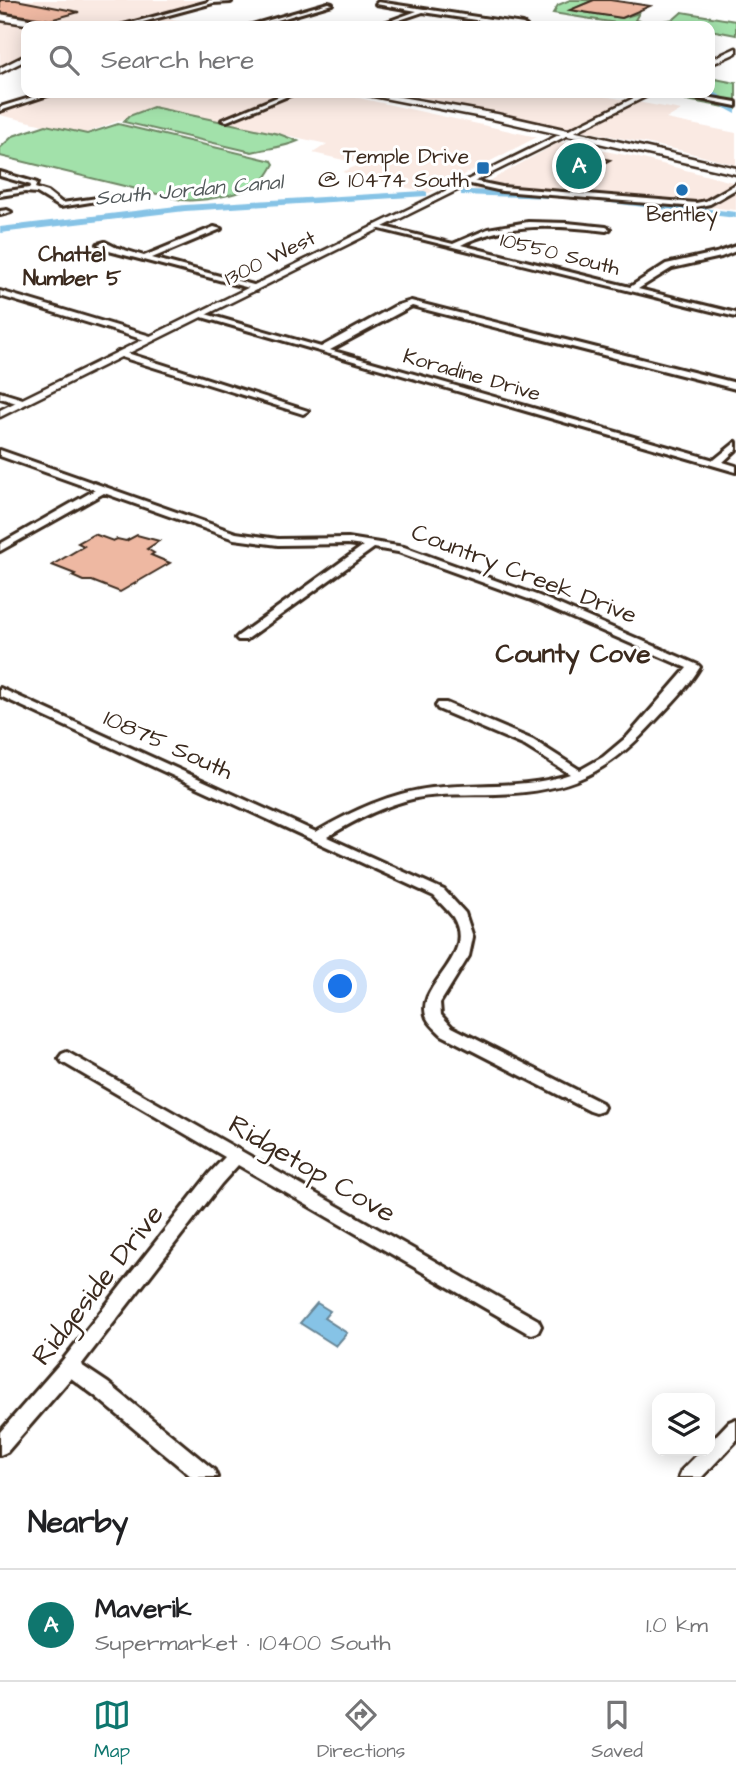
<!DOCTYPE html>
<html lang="en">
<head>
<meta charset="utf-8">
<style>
	body { margin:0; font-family:"Architects Daughter",sans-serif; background:#f2f2f2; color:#202124 }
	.controls { position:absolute; right:21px; bottom:21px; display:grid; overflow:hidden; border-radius:14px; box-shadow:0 4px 18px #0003 }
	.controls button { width:63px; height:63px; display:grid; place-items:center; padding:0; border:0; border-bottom:2px solid #e0e0e0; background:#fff; color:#202124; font:35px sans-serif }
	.you { position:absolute; left:341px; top:987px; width:24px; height:24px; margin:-18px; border:5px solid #fff; border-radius:50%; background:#1a73e8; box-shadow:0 0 0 10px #1a73e833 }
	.badge { display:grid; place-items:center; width:46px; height:46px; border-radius:50%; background:#0f766e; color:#fff; font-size:23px; font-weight:700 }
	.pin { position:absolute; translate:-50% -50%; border:4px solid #fff; box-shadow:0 2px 7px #0006 }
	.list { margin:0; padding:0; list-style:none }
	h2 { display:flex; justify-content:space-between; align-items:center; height:91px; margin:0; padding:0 28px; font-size:30px }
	h2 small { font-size:23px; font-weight:400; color:#757577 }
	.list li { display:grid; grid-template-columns:46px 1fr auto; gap:21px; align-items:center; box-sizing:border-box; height:112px; padding:0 28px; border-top:2px solid #e0e0e0 }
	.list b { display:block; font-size:26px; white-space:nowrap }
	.list p { margin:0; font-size:23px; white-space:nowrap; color:#757577 }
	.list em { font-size:23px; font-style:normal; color:#757577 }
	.icon { flex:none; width:38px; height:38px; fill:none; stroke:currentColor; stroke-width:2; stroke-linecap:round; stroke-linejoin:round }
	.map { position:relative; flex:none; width:736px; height:1477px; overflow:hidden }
	.search { position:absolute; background:#fff; box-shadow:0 4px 18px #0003; left:21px; right:21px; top:21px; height:77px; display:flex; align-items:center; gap:18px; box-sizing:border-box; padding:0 24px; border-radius:14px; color:#757577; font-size:26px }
	.sheet { height:203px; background:#fff }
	nav { display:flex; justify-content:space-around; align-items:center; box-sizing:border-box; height:98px; border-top:2px solid #e0e0e0; background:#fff; font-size:19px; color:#757577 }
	nav a { display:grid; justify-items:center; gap:4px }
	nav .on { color:#0f766e }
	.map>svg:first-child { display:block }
	.built { fill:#faeae3 }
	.green { fill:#a2e1aa; stroke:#6e8664; stroke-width:2 }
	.water { fill:#86c3e6; stroke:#688696; stroke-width:2 }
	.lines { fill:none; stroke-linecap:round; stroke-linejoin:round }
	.canal { fill:#86c3e6; fill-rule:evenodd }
	.building { fill:#eeb8a2; stroke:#3b2a1e; stroke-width:2 }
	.minor-casing { stroke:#3b2a1e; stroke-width:6 }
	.tertiary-casing { stroke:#3b2a1e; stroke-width:5 }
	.primary-casing { stroke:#3b2a1e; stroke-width:5 }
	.minor { fill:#fff; fill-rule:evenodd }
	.tertiary { fill:#fff; fill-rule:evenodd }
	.primary { fill:#fff; fill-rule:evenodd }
	.poi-dot { fill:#1f6fb2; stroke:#fff; stroke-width:2.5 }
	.labels { text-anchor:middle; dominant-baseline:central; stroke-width:6; stroke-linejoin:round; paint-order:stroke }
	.far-poi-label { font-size:21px; fill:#3b2a1e; stroke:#fff; text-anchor:end }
	.far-water-label { font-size:21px; font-style:italic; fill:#52585a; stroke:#fff }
	.far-neighbourhood-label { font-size:21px; font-weight:bold; fill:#3b2a1e; stroke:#fff }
	.far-street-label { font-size:21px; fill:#3b2a1e; stroke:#fff }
	.street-label { font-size:24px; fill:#3b2a1e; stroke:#fff }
	.neighbourhood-label { font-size:26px; font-weight:bold; fill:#3b2a1e; stroke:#fff }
	.near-street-label { font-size:28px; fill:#3b2a1e; stroke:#fff }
</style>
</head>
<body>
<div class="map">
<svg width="736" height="1477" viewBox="0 0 736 1477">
	<rect width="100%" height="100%" fill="#fff"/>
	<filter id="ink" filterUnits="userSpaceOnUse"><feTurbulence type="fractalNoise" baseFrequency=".0143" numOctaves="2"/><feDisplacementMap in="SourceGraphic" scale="14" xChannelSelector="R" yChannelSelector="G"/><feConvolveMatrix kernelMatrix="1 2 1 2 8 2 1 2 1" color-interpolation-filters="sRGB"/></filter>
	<g filter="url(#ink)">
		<!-- built -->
		<path class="built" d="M0,0h202l-42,17 51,9h-185v28l-26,15z
			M56,93h280l201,44 -108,56 -87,-21 19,-8 -48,-11 14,-9 -171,-37 -73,27 -83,-19v-4z
			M406,93h181l94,17 -15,9 70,14v32l-57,-15 -276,-56z
			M560,142l75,15 101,26v27l-120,-13 -143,-7z"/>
		<!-- green -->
		<path class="green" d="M570,0h24l-23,10 51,8 17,-5 -4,7 9,2 -15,3 -76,-12 5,-8z
			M682,12l54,9v14l-26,-5v-4h-27l-25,-4 16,-3z
			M710,78l26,5v26l-77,-14 51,-2z
			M153,107l126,27 19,7c-16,7 -29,7 -46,11l-128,-30 5,-6z
			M118,124l154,37 2,3c-3,5 -6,11 -10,15 -15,15 -61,23 -82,21l-182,-44v-8l13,-12 33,-11 41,9z"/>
		<!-- water -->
		<path class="water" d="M317,1303l13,8 -6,7 23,15 -11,13 -36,-23z"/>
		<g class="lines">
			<!-- canal -->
			<path class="canal" d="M710,90l10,5v4h-6l-7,-5z
				M723,103h6l7,5v6l-13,-7z
				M464,190l88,2 4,3 -4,3 -91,-3v-4z
				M424,191l3,1v4l-242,15 -185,22v-6l185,-22z
				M589,195l147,17v6l-150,-18 -1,-2z"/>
		</g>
		<!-- building -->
		<path class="building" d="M0,0h16l63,12 -29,8 -50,-8z
			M594,0h16l40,6 -28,12 -52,-8z
			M582,154l28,6 -22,12 -27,-7z
			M94,534l19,7 4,-2 9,2 11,-6 22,6 -12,8 7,4 -3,2 19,8 -50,29 -28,-11h-9l-11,-5 3,-2 -23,-9 32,-19 -6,-3z"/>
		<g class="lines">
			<!-- minor casing -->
			<g class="minor-casing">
				<path id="minor" d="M209,0h20l2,2 -18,1 -85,23h-8l88,-24z
					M378,2l145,22 3,2h-11l-92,-14 -41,14h-6l41,-15 -41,-7z
					M328,3l4,1 -75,22h-8z
					M46,93h8l-54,18v-4z
					M287,93h8l-68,28 -5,-1z
					M671,93h12l53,9v4z
					M0,172l37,11 -2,5 13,4 14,11 50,-7 3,2 -55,9 -23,-14 -12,-1 -25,4v-4l29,-4 2,-3 -31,-9z
					M468,180l34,7 194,16 10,-2 30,-17v5l-26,15 -14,3 -194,-16 -36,-8 -1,-1z
					M0,211l7,-1 4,2 -11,3z
					M528,222l39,1 39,4 4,2 -4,2c-50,-6 -99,-9 -145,14l169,42 36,-23 50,-11 20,-7v5l-15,6 -49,11 -34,21 98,24v4l-364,-90 4,-2 77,19 35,-15z
					M214,227l7,2 -69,29 105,28v4l-148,-39 -11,-7 7,-2 10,5 29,9z
					M0,291l154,46 1,2 -7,2 -148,-45z
					M411,301l325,82v6l-324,-83 -82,44 384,110 22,-18v8l-13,12 13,4v6l-541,-157 7,-2 119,34 74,-41z
					M118,352h6l184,59 -5,3 -3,-1 -182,-57z
					M0,392l26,8 1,2 -4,3 -23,-7z
					M0,450l236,83 42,6 70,-1 56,9 135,49 159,69 2,2c-12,20 -29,37 -45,54 -48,53 -87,71 -159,73 -27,1 -54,-1 -80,4 -32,7 -61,22 -89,39l117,53 21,23 8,24 -4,19 -29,47 1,12 11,12 150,76 2,4 -2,4 -6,2 -6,-2 -148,-76c-5,-5 -12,-11 -15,-17 -14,-32 51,-60 26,-101 -5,-7 -13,-14 -19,-21l-434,-200v-8l316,144c36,-21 74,-39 116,-44 47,-5 93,1 138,-14l-45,-28 -87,-37 -2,-3 2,-3h8l87,37 47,30 23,-13 25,-21 59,-68 -156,-68 -133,-48 -24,-4 -128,92h-8l-2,-2 2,-2 125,-90 -15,-2 -70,1 -44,-6 -130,-46 -104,58v-7l95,-54 -95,-34z
					M67,1052l471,268 3,6 -3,6 -6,2 -6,-2 -288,-167 -17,19 -140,181 27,18 106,87 3,7h-25l-98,-82 -23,-17 -64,74 -7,3v-23l62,-71 147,-187 16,-17 -163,-95 -3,-4 3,-4z
					M736,1419v22l-34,36h-23l3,-7 19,-19h9v-9l19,-20z"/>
			</g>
			<!-- tertiary casing -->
			<g class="tertiary-casing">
				<path id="tertiary" d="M736,48v5l-26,12v-5z
					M26,55v5l-26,13v-5z
					M644,93h9l-653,324v-7z"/>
			</g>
			<!-- primary casing -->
			<g class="primary-casing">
				<path id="primary" d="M0,14l52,9 4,3h-18l-38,-6z
					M358,93h20l119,21 239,54v6l-239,-54z"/>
			</g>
			<!-- minor -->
			<use href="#minor" class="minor"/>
			<!-- tertiary -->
			<use href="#tertiary" class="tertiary"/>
			<!-- primary -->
			<use href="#primary" class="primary"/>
		</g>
	</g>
	<!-- markers -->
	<g class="poi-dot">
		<rect x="476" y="161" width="14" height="14" rx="3.5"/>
		<circle cx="682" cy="190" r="7"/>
	</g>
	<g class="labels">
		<!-- far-poi labels -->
		<g class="far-poi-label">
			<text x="469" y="156">Temple Drive<tspan x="469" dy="24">@ 10474 South</tspan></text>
			<text x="682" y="214" text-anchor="middle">Bentley</text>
		</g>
		<!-- far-water labels -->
		<g class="far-water-label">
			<text transform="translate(189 190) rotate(-5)">South Jordan Canal</text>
		</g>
		<!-- far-neighbourhood labels -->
		<g class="far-neighbourhood-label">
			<text x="72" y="254">Chattel<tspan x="72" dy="24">Number 5</tspan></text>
		</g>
		<!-- far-street labels -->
		<g class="far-street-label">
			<text transform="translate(560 254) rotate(14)">10550 South</text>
			<text transform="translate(270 258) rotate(-26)">1300 West</text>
			<text transform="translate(472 375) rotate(16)">Koradine Drive</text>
		</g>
		<!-- street labels -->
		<g class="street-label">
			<text transform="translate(524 574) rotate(21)">Country Creek Drive</text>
			<text transform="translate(168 745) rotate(24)">10875 South</text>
		</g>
		<!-- neighbourhood labels -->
		<g class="neighbourhood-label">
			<text x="573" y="654">County Cove</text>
		</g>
		<!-- near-street labels -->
		<g class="near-street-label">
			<text transform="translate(312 1169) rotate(30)">Ridgetop Cove</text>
			<text transform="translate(98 1285) rotate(-52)">Ridgeside Drive</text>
		</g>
	</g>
</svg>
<div class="controls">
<button><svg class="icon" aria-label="layers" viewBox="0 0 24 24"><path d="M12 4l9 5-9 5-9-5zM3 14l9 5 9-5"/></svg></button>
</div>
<div class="you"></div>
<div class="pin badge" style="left:579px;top:166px">A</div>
<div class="search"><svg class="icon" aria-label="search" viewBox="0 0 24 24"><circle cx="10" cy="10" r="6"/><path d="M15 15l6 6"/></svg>Search here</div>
</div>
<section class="sheet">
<h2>Nearby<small></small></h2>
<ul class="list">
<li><span class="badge">A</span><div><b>Maverik</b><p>Supermarket · 10400 South</p></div><em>1.0 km</em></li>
</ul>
</section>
<nav>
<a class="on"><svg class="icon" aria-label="map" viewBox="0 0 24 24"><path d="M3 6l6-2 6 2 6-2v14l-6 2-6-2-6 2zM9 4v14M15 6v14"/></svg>Map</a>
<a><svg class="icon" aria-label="directions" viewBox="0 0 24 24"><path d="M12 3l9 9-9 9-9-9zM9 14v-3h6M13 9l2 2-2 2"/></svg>Directions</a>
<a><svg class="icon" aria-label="saved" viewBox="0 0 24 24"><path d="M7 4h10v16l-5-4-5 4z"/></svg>Saved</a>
</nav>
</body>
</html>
